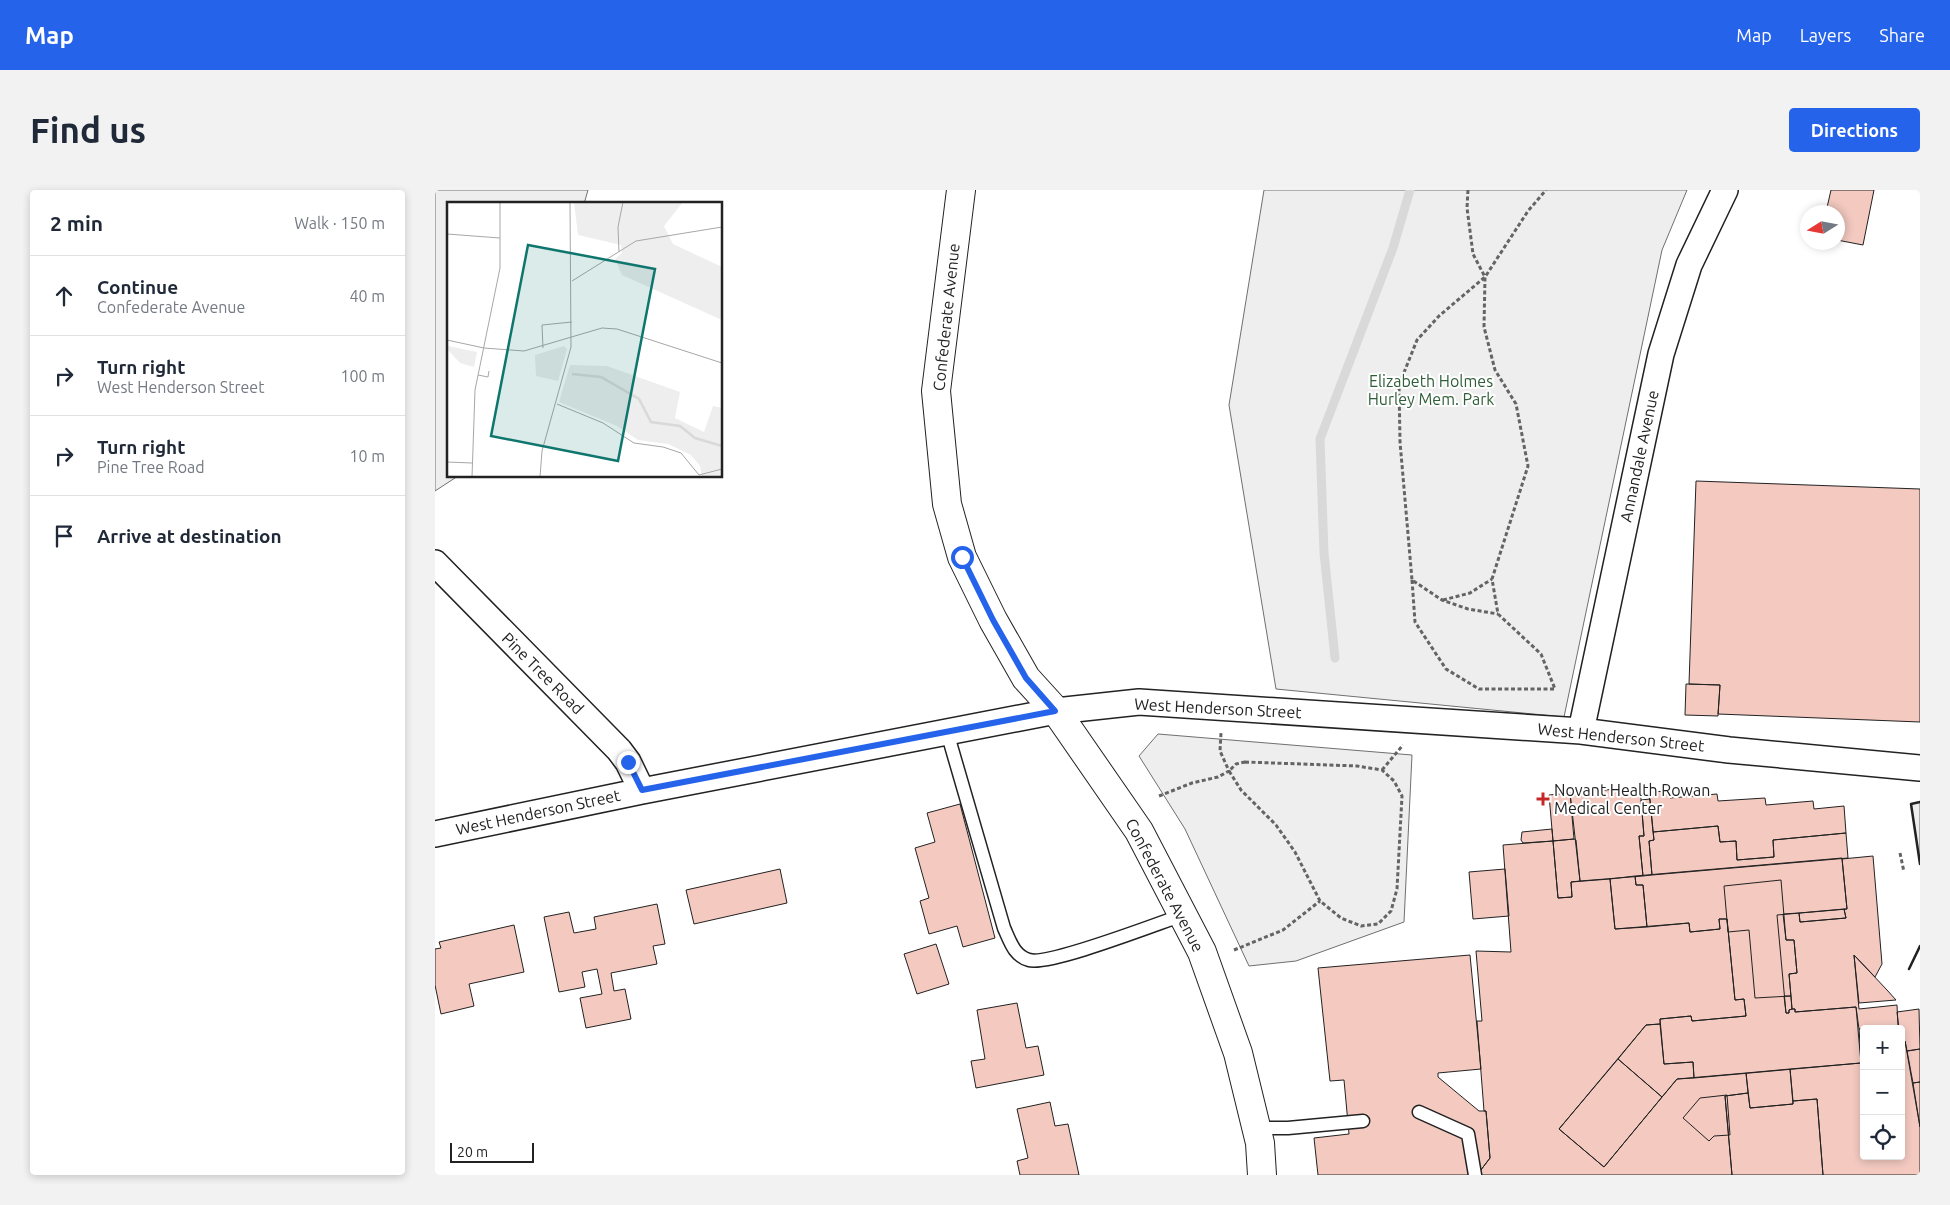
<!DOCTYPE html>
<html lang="en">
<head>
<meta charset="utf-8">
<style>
	body { margin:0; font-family:Ubuntu,sans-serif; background:#f2f2f3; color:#1f2937 }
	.controls { position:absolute; right:15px; bottom:15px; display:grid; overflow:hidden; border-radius:5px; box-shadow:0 2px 8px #0003 }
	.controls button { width:45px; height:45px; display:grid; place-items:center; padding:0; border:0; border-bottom:1px solid #e0e1e3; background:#fff; color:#1f2937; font:25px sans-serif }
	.compass { position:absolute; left:1365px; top:15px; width:45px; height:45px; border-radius:50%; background:#fff; box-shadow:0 2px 8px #0003; rotate:259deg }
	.scale { position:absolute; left:15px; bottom:12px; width:84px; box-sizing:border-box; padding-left:5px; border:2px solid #222; border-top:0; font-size:14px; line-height:18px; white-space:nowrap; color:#222; -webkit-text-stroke:4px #fff; paint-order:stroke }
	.stop { position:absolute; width:15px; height:15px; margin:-11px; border:4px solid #2563eb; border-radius:50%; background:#fff }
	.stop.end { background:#2563eb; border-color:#fff; box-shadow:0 1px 5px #0008 }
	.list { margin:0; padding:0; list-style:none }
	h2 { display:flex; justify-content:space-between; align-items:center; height:65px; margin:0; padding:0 20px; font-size:21px }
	h2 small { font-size:16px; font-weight:400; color:#747a83 }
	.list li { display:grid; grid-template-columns:32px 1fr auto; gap:15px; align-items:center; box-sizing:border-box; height:80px; padding:0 20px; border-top:1px solid #e0e1e3 }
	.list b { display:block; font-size:19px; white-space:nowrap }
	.list p { margin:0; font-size:16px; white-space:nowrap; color:#747a83 }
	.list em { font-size:16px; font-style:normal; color:#747a83 }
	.icon { flex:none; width:28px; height:28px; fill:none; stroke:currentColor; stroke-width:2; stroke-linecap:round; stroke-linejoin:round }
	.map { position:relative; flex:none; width:1485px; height:985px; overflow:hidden; border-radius:5px }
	header { display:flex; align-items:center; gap:30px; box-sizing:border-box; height:70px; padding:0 25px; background:#2563eb; color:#fff }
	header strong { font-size:24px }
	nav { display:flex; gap:28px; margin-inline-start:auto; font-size:18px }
	.intro { display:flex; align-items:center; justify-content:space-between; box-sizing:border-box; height:120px; padding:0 30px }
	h1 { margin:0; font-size:35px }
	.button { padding:12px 22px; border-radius:5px; background:#2563eb; color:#fff; font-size:18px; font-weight:700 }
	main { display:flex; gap:30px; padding:0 30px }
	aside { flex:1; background:#fff; border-radius:5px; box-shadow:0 2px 8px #0003 }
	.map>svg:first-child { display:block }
	.green { fill:#eee; stroke:#6f6f6f }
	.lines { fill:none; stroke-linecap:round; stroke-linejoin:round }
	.stream { stroke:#d9d9d9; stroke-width:9 }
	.building { fill:#f3c9c0; stroke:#222 }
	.lane-casing { stroke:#222; stroke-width:15 }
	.street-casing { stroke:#222; stroke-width:28 }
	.secondary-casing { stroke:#222; stroke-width:30 }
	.path { stroke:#646464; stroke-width:3; stroke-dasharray:4 2.5; stroke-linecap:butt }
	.lane { stroke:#fff; stroke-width:12 }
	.street { stroke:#fff; stroke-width:25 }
	.secondary { stroke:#fff; stroke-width:28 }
	.wall { stroke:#222; stroke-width:2.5 }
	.route { stroke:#2563eb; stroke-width:6 }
	.poi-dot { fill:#c62828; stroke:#fff; stroke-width:2 }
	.labels { text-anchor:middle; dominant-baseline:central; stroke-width:4; stroke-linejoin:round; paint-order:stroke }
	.street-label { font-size:16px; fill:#222; stroke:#fff }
	.park-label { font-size:16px; fill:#2f5e38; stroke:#fff }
	.poi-label { font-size:16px; fill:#222; stroke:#fff; text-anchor:start }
	.inset-river { fill:none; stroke:#d9d9d9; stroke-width:2.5 }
	.inset-road { fill:none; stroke:#a7a7a7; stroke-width:1 }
	.view { fill:#0f766e; fill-opacity:0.15; stroke:#0f766e; stroke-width:2.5 }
	.inset-edge { fill:none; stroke:#222; stroke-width:2.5 }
</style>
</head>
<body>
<header>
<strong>Map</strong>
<nav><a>Map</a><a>Layers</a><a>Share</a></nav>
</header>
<div class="intro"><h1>Find us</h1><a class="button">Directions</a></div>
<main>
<aside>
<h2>2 min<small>Walk · 150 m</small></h2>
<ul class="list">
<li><svg class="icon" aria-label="ahead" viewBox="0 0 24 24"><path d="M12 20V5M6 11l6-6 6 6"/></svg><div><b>Continue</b><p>Confederate Avenue</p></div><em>40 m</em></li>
<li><svg class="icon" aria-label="right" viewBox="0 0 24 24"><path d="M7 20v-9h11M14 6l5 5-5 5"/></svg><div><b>Turn right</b><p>West Henderson Street</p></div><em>100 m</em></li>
<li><svg class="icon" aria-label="right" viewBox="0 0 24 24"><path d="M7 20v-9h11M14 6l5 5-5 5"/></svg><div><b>Turn right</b><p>Pine Tree Road</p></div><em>10 m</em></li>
<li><svg class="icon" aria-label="arrive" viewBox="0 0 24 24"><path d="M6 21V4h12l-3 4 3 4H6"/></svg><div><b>Arrive at destination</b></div></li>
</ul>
</aside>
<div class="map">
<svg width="1485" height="985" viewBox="0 0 1485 985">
	<rect width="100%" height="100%" fill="#fff"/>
	<!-- green -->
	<path class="green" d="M0,0h153l-4,14h-135v272h9l-23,15z
		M829,0h423l-25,60 -98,467 -288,-28 -47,-284z
		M723,544l254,21 -8,167 -108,39 -47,5 -64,-137 -46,-73z
		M1485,612v62l-9,-60z"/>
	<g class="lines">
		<!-- stream -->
		<path class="stream" d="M900,468l-11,-105 -4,-114 73,-191 17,-58"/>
	</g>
	<!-- building -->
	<path class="building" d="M1396,0h43l-11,55 -26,-5v-28h-11z
		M1261,291l224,8v233l-202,-8 2,-29 -31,-1z
		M1251,494l34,1 -2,31 -33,-1z
		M1205,597l4,49h-5l4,40 -63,5 -10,-88z
		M1234,601l1,7 47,-4 1,7 47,-3 1,7 47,-4 1,8 30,-3 2,27 -73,7 1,17 -37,3 -1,-19 -16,1 -2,-16 -65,6 -4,-40z
		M1135,603l4,46 -21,2 -4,-46z
		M1215,609l4,41 -5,1 3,34 -9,1 -4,-40h5l-3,-36z
		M525,614l35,134 -32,9 -6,-21 -28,8 -9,-33 9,-3 -14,-50 20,-6 -8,-29z
		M1283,636l2,16 16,-1 1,19 37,-3 -1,-17 73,-7 2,25 -196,17 -3,-34 5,-1 -1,-8z
		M1117,639l1,12 -30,2 -2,-3 1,-8z
		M1139,649l2,1 4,41 -9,1 1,15 -14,1 -5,-57z
		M1118,651l5,57 14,-1 -1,-15 39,-3 5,50 74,-6 1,9 30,-3 -1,-10h8l8,81 9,-1 2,17 -54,5 -1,-5 -31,3v5l-14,1 -87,104 45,38 73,-88 69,-6 2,20 -23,3 7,79h-255l13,-17 -4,-47h-2l-7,-90h5l-6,-70 35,1 -8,-107z
		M1438,666l9,108 -7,13 -21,-22 5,54 38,-4 1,21 -39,3 -3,-22 -61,5v-3h-3l-3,-35 8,-1 -3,-33h-8l-3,-26 16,-1 1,9 46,-4 -2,-9h3l-5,-50z
		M1407,668l5,51 -70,6 9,98h3v-3l3,-1h3v3l61,-5 5,56 -167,15 -1,-16 -29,2 -4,-45 31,-3 1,5 54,-5 -2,-17 -9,1 -8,-81h-8l1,10 -30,3 -1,-9 -42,4 -4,-42h-7l-1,-9z
		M345,679l7,34 -93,21 -8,-34z
		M1070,679l4,47 -36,3 -4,-47z
		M1200,686l1,9h7l4,42 -32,2 -5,-50z
		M1346,690l5,60h8l3,33 -8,1 2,22 -36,2 -6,-68 -21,2 -4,-46z
		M222,714l8,40 -12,2 4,18 -46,9 3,18 11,-2 6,30 -45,9 -6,-30 22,-4 -5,-25 -15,3 3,15 -26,5 -15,-75 25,-5 5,21 22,-4 -2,-12z
		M1409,719l2,9 -46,4 -1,-9z
		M79,735l10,47 -55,12 5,22 -33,8 -6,-29v-36l6,-1 -2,-6z
		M501,754l13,40 -32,10 -13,-40z
		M1035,765l11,114 -43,4v4l41,34h7l4,47 -13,17h-159l-4,-37 35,-4 -5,-54 -14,1 -12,-113z
		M1419,765l33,35 9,10 -37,3z
		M1349,806h7l1,13 -3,1v3h-3z
		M582,813l9,45 12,-2 6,29 -68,13 -5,-27 14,-2 -8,-49z
		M1484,819l1,40 -13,2 -2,-10h-4v-12h-2l-2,-17z
		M1225,834l4,40 29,-2 1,16 -17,1 -15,18 -44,-38 28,-34z
		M1424,839h5v14l-4,1z
		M1466,851h4l15,86v48h-97l-6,-76 -24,2 -3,-32 71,-6 -1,-19 4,-1v113h37z
		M1485,859v33l-7,1 -6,-32z
		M1183,869l44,38 -58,70 -45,-38z
		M1355,879l3,35 -43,4 -4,-35z
		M1485,892v45l-7,-44z
		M1313,903l2,15 43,-4v-3l24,-2 6,76h-91l-7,-79z
		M1292,905l3,40 -16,1 -5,5 -26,-23 17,-20z
		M615,912l5,24 13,-2 11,51h-59l-3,-14 11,-3 -11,-49z"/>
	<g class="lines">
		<!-- lane casing -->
		<g class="lane-casing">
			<path id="lane" d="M512,542l57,196c6,13 10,28 25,32 20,6 127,-36 154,-45
				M984,922l49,22 7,41
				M821,938h32l75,-7"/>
		</g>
		<!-- street casing -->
		<g class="street-casing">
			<path id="street" d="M0,373l184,187 9,12 14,29
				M1146,541l80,-377 28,-89 36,-75
				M0,644l207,-43 414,-80 83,-9 442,29 148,19 191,18"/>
		</g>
		<!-- secondary casing -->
		<g class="secondary-casing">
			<path id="secondary" d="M526,0l-25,201 11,113 15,53 31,63 33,58 30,33 83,120 63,121 36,101 22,90 2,32"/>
		</g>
		<!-- path -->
		<path class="path" d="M1033,0l-1,18 6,46 12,23 -46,39 -22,24 -18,45 1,57 12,138 30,20 26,9 30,5
			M977,390l3,42 31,47 33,20h76l-14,-35 -43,-40 -6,-35 36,-113 -12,-62 -21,-34 -11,-43 1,-50 43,-66 18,-21
			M1008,410l27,-7 22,-14
			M810,572l112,4 25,4 12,11 8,15 -5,93 -6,22 -13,13 -17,2 -20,-8 -21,-17 -25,-49 -19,-27 -35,-35 -12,-19 7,-7z
			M947,580l21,-25
			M724,606l33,-13 26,-6 11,-6 -9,-20 1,-18
			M1465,663l4,19
			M799,760l49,-20 37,-29"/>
		<!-- lane -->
		<use href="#lane" class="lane"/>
		<!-- street -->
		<use href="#street" class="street"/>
		<!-- secondary -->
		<use href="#secondary" class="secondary"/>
		<!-- wall -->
		<path class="wall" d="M1485,612l-9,2 9,60
			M1474,779l11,-23"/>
	</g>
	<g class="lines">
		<!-- route -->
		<path class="route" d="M193,572l14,28 413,-79 -29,-33 -33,-58 -31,-63"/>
	</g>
	<!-- markers -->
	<path class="poi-dot" d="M1105.5 601.5h5v5h5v5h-5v5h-5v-5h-5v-5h5z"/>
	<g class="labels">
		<!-- street labels -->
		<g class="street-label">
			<text transform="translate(511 127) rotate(-84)">Confederate Avenue</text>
			<text transform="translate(1204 266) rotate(-78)">Annandale Avenue</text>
			<text transform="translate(108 483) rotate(45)">Pine Tree Road</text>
			<text transform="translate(783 518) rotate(3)">West Henderson Street</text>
			<text transform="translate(1186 547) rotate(6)">West Henderson Street</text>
			<text transform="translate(103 622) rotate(-12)">West Henderson Street</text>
			<text transform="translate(730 695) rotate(62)">Confederate Avenue</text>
		</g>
		<!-- park labels -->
		<g class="park-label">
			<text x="996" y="191">Elizabeth Holmes<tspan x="996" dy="18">Hurley Mem. Park</tspan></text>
		</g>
		<!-- poi labels -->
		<g class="poi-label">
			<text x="1119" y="600">Novant Health Rowan<tspan x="1119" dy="18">Medical Center</tspan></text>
		</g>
	</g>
	<!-- overview -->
	<g transform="translate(12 12)">
		<rect width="275" height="275" fill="#fff"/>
		<path d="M127,0h109l-19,24 9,18 49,23v53l-100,-45 -7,-16 7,-6 -1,-8 -43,-10zM1,144l29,6 -3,15 -14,-4 -13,-14zM117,144l3,3 -9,32 -22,-5 -1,-21zM123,163l37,1 73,26 -5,26 29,14 9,-26 9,2v69h-20l-2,-11 -9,-11 -23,-11 -30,-4 -21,-14 -58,-24z" fill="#eee"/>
		<path class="inset-river" d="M125,172l29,3 38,22 12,23 29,4 15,12 27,8"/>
		<path class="inset-road" d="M0,32l53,4M172,50l-1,-25 5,-25M125,79l64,-40 86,-14M0,138l37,8 40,3 78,-23 15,1 105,34M96,146l-1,-23 30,-3M31,173l10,2 1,-6M110,202l46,19 31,20 29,4 18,6 18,22 23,-6M0,260l25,1M25,275l3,-87 25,-122v-66M93,275l2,-26 29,-104 -1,-145"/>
		<path class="view" d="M81,43l127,24 -37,192 -127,-25z"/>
		<rect width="275" height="275" class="inset-edge"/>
	</g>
</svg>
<div class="controls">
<button>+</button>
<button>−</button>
<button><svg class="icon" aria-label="locate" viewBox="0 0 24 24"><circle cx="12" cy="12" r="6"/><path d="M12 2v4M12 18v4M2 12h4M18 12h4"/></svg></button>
</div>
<svg class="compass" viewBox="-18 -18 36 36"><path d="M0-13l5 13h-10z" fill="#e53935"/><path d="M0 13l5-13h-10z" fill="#747a83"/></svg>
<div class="scale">20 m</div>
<div class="stop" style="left:527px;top:367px"></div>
<div class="stop end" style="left:193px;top:572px"></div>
</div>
</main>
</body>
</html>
